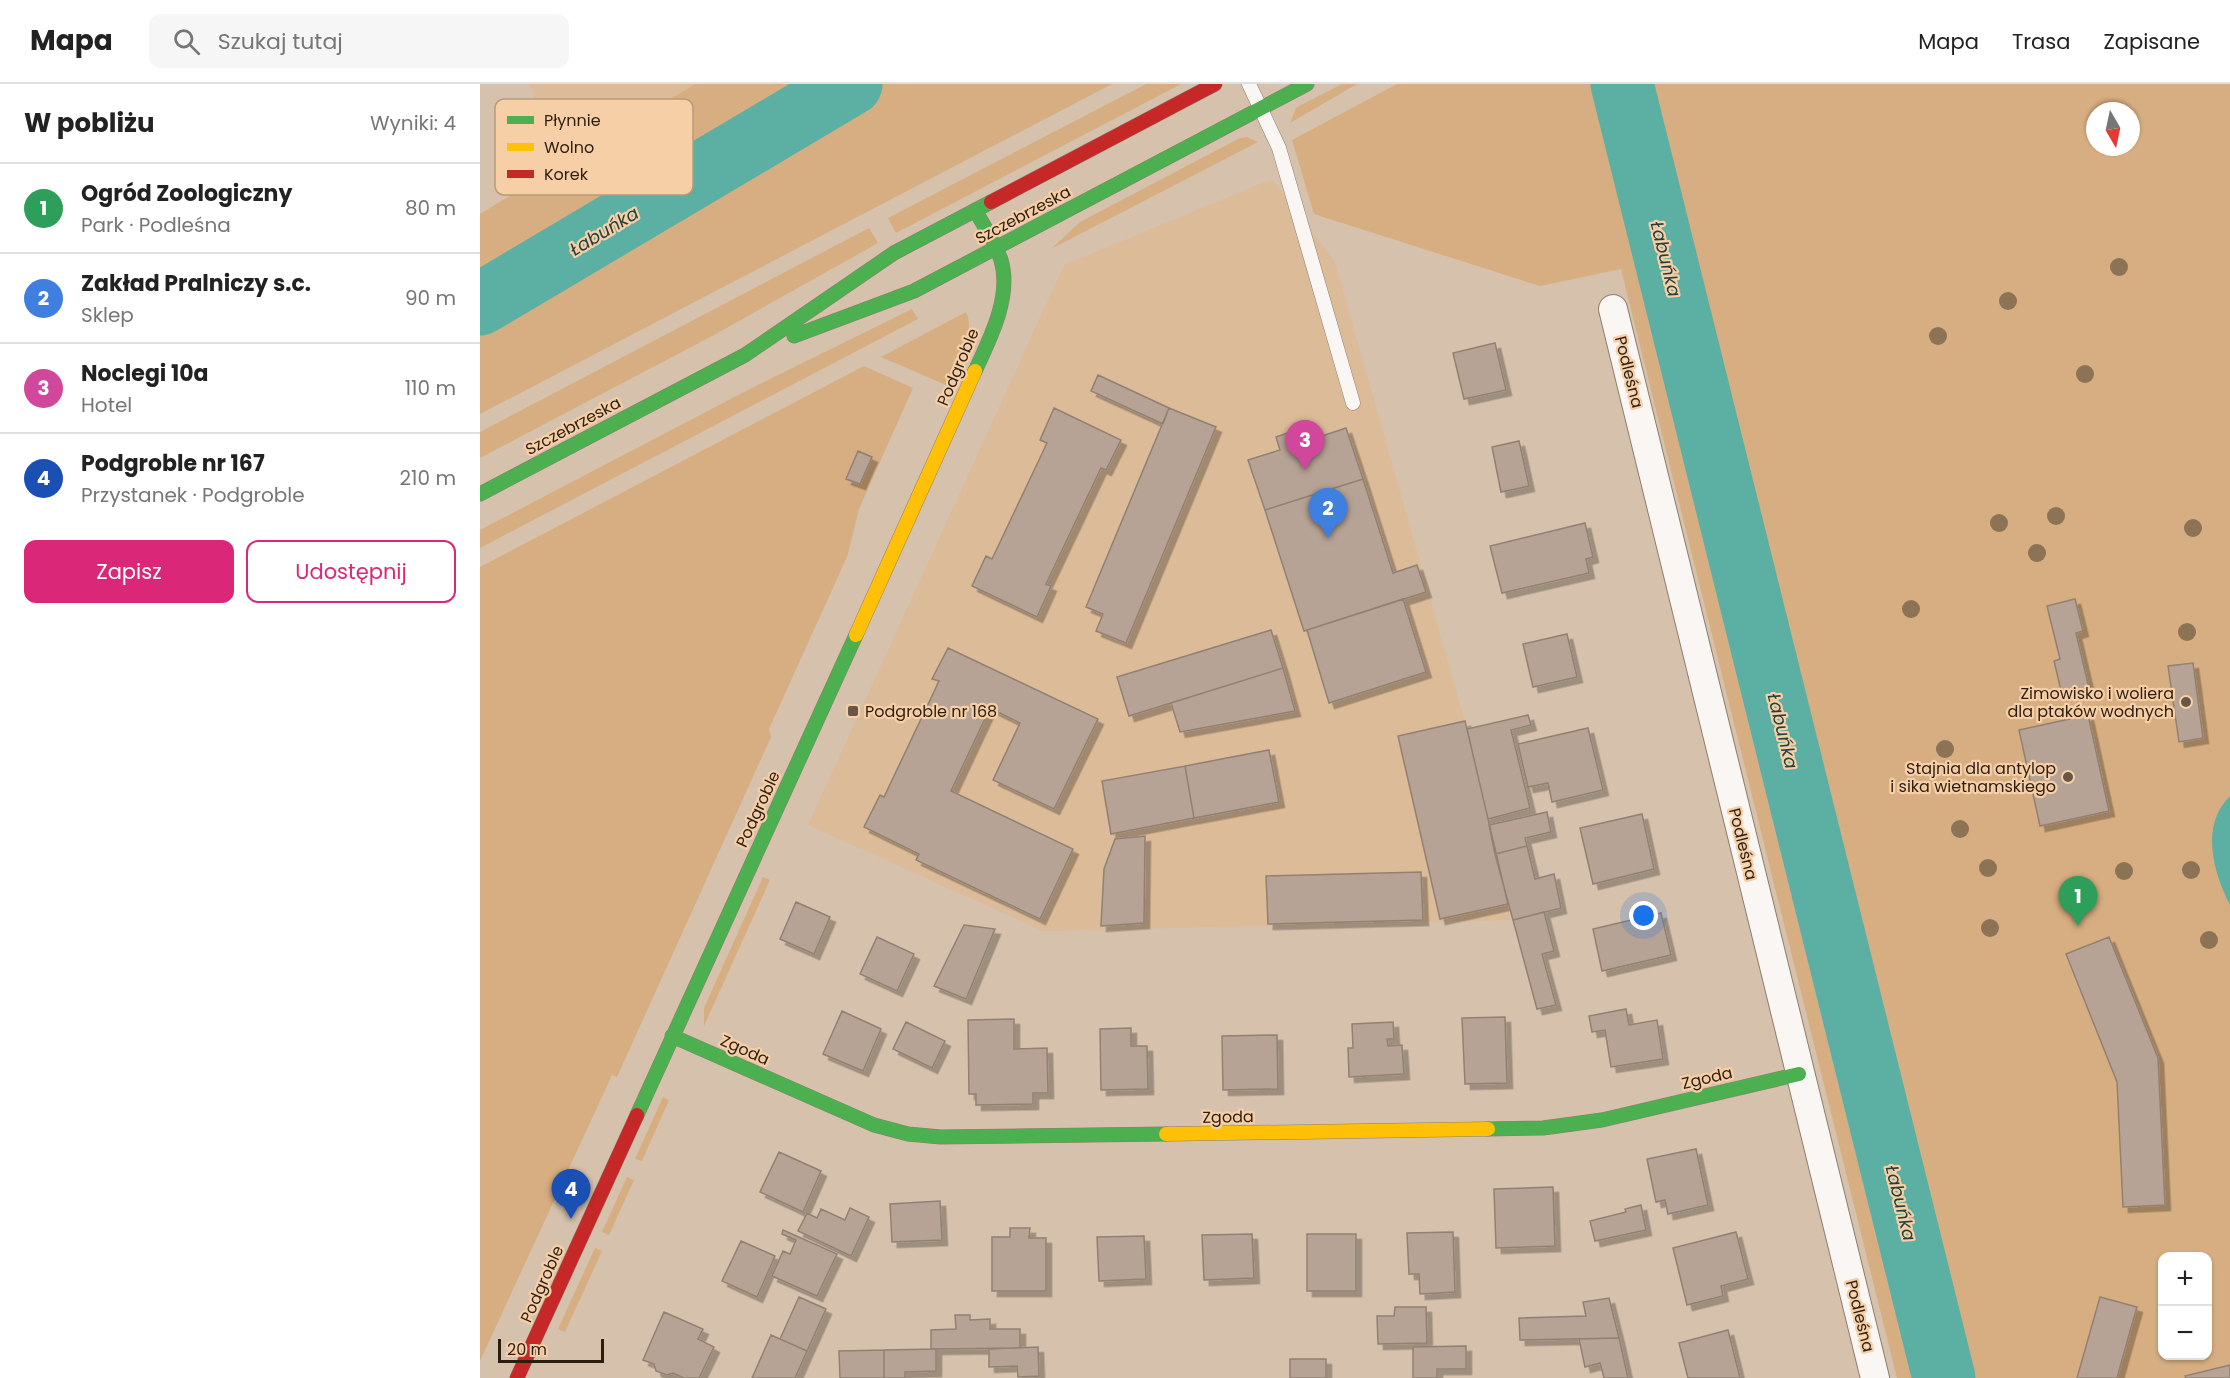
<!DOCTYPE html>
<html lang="pl">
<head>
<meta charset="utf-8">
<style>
	body { margin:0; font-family:Poppins,sans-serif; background:#f6f6f6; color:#222 }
	.controls { position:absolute; right:18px; bottom:18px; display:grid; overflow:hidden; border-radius:12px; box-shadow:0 2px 4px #0004 }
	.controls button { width:54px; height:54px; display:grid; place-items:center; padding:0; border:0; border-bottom:2px solid #e0e0e0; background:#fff; color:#222; font:30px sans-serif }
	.compass { position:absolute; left:1606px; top:18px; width:54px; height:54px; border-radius:50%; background:#fff; box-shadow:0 2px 4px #0004; rotate:171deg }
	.scale { position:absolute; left:18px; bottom:15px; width:106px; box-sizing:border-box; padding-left:6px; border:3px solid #2c1e0f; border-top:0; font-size:16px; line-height:21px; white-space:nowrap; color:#2c1e0f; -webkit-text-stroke:4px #f6cfa7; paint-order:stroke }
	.you { position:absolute; left:1164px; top:832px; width:21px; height:21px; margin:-15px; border:4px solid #fff; border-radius:50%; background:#1a73e8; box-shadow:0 0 0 9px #1a73e833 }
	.badge { display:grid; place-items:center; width:39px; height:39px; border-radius:50%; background:#db2777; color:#fff; font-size:20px; font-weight:700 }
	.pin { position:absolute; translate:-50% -50px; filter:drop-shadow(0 2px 3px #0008) }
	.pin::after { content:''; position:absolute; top:32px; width:21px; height:18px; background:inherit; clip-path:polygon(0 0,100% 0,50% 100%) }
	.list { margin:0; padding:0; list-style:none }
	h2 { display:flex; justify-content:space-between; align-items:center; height:78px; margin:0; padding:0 24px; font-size:26px }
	h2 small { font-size:20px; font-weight:400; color:#767676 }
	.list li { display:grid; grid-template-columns:39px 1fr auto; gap:18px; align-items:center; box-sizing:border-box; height:90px; padding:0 24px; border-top:2px solid #e0e0e0 }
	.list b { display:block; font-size:22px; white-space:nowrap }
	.list p { margin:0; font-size:20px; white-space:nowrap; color:#767676 }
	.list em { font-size:20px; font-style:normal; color:#767676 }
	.actions { display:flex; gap:12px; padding:18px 24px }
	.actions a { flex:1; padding:14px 0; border:2px solid #db2777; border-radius:12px; text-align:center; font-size:21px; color:#db2777 }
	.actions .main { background:#db2777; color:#fff }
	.icon { flex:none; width:33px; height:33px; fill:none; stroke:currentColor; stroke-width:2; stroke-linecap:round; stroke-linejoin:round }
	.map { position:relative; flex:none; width:1750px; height:1294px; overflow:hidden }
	header { display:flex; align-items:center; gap:36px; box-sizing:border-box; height:84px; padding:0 30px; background:#fff; border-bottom:2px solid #e0e0e0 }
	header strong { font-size:28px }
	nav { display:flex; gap:33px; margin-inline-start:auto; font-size:21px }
	.search { width:420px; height:54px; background:#f6f6f6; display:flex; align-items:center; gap:15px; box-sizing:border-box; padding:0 21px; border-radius:12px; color:#767676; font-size:22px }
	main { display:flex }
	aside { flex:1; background:#fff }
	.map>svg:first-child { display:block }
	.built { fill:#dcbb98 }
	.green { fill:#d7ae81; fill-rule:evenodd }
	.water { fill:#5cafa3 }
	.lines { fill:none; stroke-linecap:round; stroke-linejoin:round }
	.river { stroke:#5cafa3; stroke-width:63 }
	.building { fill:#b6a395; stroke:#928173; stroke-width:1.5; filter:url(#shadow) }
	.lane-casing { stroke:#8e7e6d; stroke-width:15 }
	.street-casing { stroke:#8e7e6d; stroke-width:30 }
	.fast-casing { stroke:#8e7e6d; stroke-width:15 }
	.slow-casing { stroke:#8e7e6d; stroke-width:15 }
	.jam-casing { stroke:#8e7e6d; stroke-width:15 }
	.lane { stroke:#f9f6f3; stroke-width:14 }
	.street { stroke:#f9f6f3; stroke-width:28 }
	.fast { stroke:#4caf50; stroke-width:14 }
	.slow { stroke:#ffc107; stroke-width:14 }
	.jam { stroke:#c62828; stroke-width:14 }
	.tree { fill:#8c7355 }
	.poi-dot { fill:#685746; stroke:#f6cfa7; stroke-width:2 }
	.labels { text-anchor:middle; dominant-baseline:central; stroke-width:4.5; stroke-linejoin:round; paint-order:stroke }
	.street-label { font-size:16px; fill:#2c1e0f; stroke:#f6cfa7 }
	.poi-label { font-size:16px; fill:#2c1e0f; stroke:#f6cfa7; text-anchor:end }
	.water-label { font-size:18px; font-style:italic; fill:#253f3d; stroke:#f6cfa7 }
	.key { fill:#f6cfa7; stroke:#b99a79; stroke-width:1.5 }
	.key-label { font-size:16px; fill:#2c1e0f }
</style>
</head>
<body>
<header>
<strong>Mapa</strong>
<div class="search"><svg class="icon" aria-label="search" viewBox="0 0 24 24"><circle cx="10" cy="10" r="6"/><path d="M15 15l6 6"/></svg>Szukaj tutaj</div>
<nav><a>Mapa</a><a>Trasa</a><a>Zapisane</a></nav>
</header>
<main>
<aside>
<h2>W pobliżu<small>Wyniki: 4</small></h2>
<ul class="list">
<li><span class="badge" style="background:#2e9e5b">1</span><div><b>Ogród Zoologiczny</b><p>Park · Podleśna</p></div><em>80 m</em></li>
<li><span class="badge" style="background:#3f7fe0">2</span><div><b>Zakład Pralniczy s.c.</b><p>Sklep</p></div><em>90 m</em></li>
<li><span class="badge" style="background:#d1479c">3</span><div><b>Noclegi 10a</b><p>Hotel</p></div><em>110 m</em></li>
<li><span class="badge" style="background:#1a4fb4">4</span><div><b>Podgroble nr 167</b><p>Przystanek · Podgroble</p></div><em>210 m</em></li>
</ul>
<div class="actions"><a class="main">Zapisz</a><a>Udostępnij</a></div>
</aside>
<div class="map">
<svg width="1750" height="1294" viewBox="0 0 1750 1294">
	<defs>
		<filter id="shadow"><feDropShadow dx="5.5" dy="5.5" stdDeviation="0" flood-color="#0004"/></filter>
	</defs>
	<rect width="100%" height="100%" fill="#d6c1ac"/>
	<!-- built -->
	<path class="built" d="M50,0h165l-136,83z
		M792,95l63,83 132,467 46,191 -470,11 -235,-106 256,-560z"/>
	<!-- green -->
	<path class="green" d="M215,0h417l-632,330v-200z
		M666,0h35l-285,149 -8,-15z
		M862,0h15l-67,39 6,-15 5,-3z
		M917,0h833v1294h-333l-276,-1109 -81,17 -226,-72 -22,-74zM1615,27h36v36h-36zM1682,1172h46v100h-46z
		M767,53l11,5 -207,107 29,-27 160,-84z
		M389,144l9,15 -164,92 -234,123v-26z
		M432,225l6,10 -438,229v-18l266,-139z
		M486,228c11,22 -11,53 -20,73l-65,-28z
		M384,282l49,22 -54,121 -12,48 -78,172 2,8 -154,340 -5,-2 -132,286v-794z
		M283,793l7,3 -66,146v-18z
		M183,1013l6,3 -27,61 -7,-2z
		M147,1093l7,3 -25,55 -7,-3z
		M115,1164l7,3 -37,81 -7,-3z"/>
	<!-- water -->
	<path class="water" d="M1750,712v109c-17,-33 -30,-80 0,-109z"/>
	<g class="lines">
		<!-- river -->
		<path class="river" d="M1142,0l322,1294
			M0,220l371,-220"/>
	</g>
	<!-- building -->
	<path class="building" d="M1015,259l11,47 -42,9 -11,-46z
		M618,291l71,33 -6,16 -72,-33z
		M574,324l67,32 -15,30 -5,-2 -55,116 5,2 -14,31 -65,-31 14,-30 6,3 55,-116 -7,-3z
		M689,324l47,19 -90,216 -30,-12 7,-17 -17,-7z
		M828,342l5,13 33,-11 17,51 -98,31 -17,-50 32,-10 -4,-13z
		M1039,357l10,45 -28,6 -9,-45z
		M378,367l14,6 -12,27 -14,-5z
		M883,395l30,94 24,-8 9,27 -122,39 -39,-121z
		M1105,439l8,34 -7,2 3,14 -87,20 -12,-47z
		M923,515l23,73 -97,31 -22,-73z
		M1595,515l8,32 -7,2 13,55 -27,7 -8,-34 6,-2 -13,-53z
		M791,546l12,38 -154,48 -12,-39z
		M1087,550l10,43 -44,10 -10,-43z
		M468,564l150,71 -44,90 -61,-29 27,-57 -30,-15 -39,83 122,58 -33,70 -124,-59 3,-6 -55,-27 16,-32 4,2 55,-116 -7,-2z
		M1713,579l10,75 -24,4 -11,-76z
		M803,584l12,43 -115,21 -9,-29z
		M1048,631l3,10 -20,5 19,78 -42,11 -21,-90z
		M1608,631l21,96 -69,15 -21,-96z
		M985,637l43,183 -68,15 -42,-183z
		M1108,644l15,62 -51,12 -4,-19 -20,4 -10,-43z
		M789,666l10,52 -85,16 -9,-52z
		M705,682l9,52 -83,16 -9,-53z
		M1067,728l4,20 -26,6 2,8 -32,8 -6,-29z
		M1162,730l12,55 -61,15 -13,-56z
		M665,752l-1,87 -43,3 3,-57 11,-30z
		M1047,762l8,33 19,-5 7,34 -48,12 -18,-66z
		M941,788l2,48 -155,4 -2,-48z
		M316,818l34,15 -16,37 -34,-15z
		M1064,828l10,39 -12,3 14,51 -19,4 -24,-89z
		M1181,829l10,42 -69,16 -9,-42z
		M484,841l31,4 -29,70 -32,-13z
		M397,853l37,17 -17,37 -37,-17z
		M1629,853l49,121 7,147 -42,2 -6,-125 -51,-128z
		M1146,925l3,16 28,-5 6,39 -52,8 -6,-37 -13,2 -3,-16z
		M362,927l39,18 -18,42 -40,-17z
		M1025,933l2,66 -42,1 -3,-66z
		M534,935v30l33,-1 1,45h-15v11l-57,1v-11h-7l-1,-74z
		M426,938l39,19 -13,27 -39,-19z
		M913,938l1,17h-7l1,7 14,-1 2,29 -55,3 -1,-29h5l-1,-24z
		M651,944v18h16l1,43 -47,1 -1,-61z
		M797,951l1,54 -55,1 -1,-54z
		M1216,1065l12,56 -40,9 -3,-14 -9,2 -9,-43z
		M299,1068l42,19 -18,41 -43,-20z
		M1073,1103l2,59 -59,2 -2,-59z
		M460,1117l2,39 -50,2 -2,-38z
		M1161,1121l5,25 -51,11 -5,-20 36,-9 -1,-3z
		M370,1124l19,9 -18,39 -53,-25 9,-18 10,5 4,-9 24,11z
		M530,1144h20l-1,10h17v53h-54v-54h18z
		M303,1146l54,24 -20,42 -45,-20 11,-25 7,3 6,-14 -14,-6z
		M973,1148l2,60 -35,2 -1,-20h-10l-2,-41z
		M1256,1148l12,47 -27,7 2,10 -36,9 -14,-57z
		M772,1150l2,44 -50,2 -2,-45z
		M827,1150h49v57h-49z
		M664,1152l2,43 -47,2 -2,-44z
		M261,1157l34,15 -18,41 -35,-16z
		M319,1213l27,12 -19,42 -27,-12z
		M1620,1213l37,10 -7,24 -13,47h-40z
		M1129,1214l10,40 -99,2 -1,-22 67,-2 -3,-14z
		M915,1223h31l1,36 -49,1 -1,-28h17z
		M184,1228l39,17 -5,10 16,8 -15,31h-15l-11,-5 -6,2 -11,-4 -2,-7 -11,-4z
		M475,1231h15v5l20,-1v10h30v19l-89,1v-19l25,-1z
		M1248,1246l12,48h-52l-9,-35z
		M291,1251l36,16 -12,27h-43z
		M1139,1254l9,40h-24l-4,-15 -15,4 -6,-28z
		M986,1262v23h-29v9h-24v-31z
		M558,1263l1,29 -21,1 -1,-11 -28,1v-18z
		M456,1265v22l-31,1v6h-21v-28z
		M404,1266v28h-44l-1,-27z
		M810,1275h36v19h-36z
		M1750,1281v13h-44l-1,-2z"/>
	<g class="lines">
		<!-- lane casing -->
		<g class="lane-casing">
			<path id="lane" d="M769,0l30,64 74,255"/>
		</g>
		<!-- street casing -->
		<g class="street-casing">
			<path id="street" d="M1133,225l262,1069"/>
		</g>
		<!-- fast casing -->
		<g class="fast-casing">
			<path id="fast" d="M495,126c9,16 20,32 26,50 11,36 -11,79 -26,111
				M314,252l120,-45 393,-207
				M0,410l265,-139 149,-102 97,-51
				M192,952l202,89 34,9 33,3 225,-3
				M157,1031l219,-480
				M1008,1045l55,-1 59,-8 197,-46"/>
		</g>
		<!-- slow casing -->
		<g class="slow-casing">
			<path id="slow" d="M376,551l119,-264
				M686,1050l322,-5"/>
		</g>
		<!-- jam casing -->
		<g class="jam-casing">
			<path id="jam" d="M511,118l224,-118
				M37,1294l120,-263"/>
		</g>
		<!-- lane -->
		<use href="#lane" class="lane"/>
		<!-- street -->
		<use href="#street" class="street"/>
		<!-- fast -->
		<use href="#fast" class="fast"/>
		<!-- slow -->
		<use href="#slow" class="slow"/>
		<!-- jam -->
		<use href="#jam" class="jam"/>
	</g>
	<!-- trees -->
	<g class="tree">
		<circle cx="1639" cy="183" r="9"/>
		<circle cx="1528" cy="217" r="9"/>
		<circle cx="1458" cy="252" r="9"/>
		<circle cx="1605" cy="290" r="9"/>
		<circle cx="1576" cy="432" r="9"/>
		<circle cx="1519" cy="439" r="9"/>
		<circle cx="1713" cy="444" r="9"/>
		<circle cx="1557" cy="469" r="9"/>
		<circle cx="1431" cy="525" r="9"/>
		<circle cx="1707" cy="548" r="9"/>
		<circle cx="1465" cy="665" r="9"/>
		<circle cx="1480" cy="745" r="9"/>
		<circle cx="1508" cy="784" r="9"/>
		<circle cx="1711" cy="786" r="9"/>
		<circle cx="1644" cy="787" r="9"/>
		<circle cx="1510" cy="844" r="9"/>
		<circle cx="1729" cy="856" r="9"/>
	</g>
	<!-- markers -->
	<g class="poi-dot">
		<circle cx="1706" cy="618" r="6"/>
		<rect x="367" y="621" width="12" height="12" rx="3"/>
		<circle cx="1588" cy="693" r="6"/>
	</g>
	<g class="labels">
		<!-- street labels -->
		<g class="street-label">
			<text transform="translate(543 131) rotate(-28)">Szczebrzeska</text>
			<text transform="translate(478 283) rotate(-67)">Podgroble</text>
			<text transform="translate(1149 288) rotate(76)">Podleśna</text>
			<text transform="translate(93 342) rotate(-28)">Szczebrzeska</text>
			<text transform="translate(278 725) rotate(-65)">Podgroble</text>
			<text transform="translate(1263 760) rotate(76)">Podleśna</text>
			<text transform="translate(265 966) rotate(24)">Zgoda</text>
			<text transform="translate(1227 994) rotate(-13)">Zgoda</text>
			<text transform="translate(748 1033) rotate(-1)">Zgoda</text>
			<text transform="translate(62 1200) rotate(-66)">Podgroble</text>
			<text transform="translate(1380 1232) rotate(76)">Podleśna</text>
		</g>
		<!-- poi labels -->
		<g class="poi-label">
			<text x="1694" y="609">Zimowisko i woliera<tspan x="1694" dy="18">dla ptaków wodnych</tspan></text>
			<text x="385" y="627" text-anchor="start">Podgroble nr 168</text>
			<text x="1576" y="684">Stajnia dla antylop<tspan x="1576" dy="18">i sika wietnamskiego</tspan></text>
		</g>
		<!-- water labels -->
		<g class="water-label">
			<text transform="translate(124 147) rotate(-31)">Łabuńka</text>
			<text transform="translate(1186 175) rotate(76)">Łabuńka</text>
			<text transform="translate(1303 647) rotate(76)">Łabuńka</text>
			<text transform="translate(1421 1119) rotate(76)">Łabuńka</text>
		</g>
	</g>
	<!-- legend -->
	<rect x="15" y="15" width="198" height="96" rx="9" class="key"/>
	<rect x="27" y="32" width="27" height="8" fill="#4caf50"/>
	<rect x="27" y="59" width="27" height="8" fill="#ffc107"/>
	<rect x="27" y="86" width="27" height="8" fill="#c62828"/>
	<g class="key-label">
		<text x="64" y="42">Płynnie</text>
		<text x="64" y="69">Wolno</text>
		<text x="64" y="96">Korek</text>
	</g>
</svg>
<div class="controls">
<button>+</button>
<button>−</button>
</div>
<svg class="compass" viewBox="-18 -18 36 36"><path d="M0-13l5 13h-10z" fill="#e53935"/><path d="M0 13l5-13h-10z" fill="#767676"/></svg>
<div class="scale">20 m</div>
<div class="you"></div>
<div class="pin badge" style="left:1598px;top:842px;background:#2e9e5b">1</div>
<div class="pin badge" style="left:848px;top:454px;background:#3f7fe0">2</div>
<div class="pin badge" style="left:825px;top:386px;background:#d1479c">3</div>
<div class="pin badge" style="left:91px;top:1135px;background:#1a4fb4">4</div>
</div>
</main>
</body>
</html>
